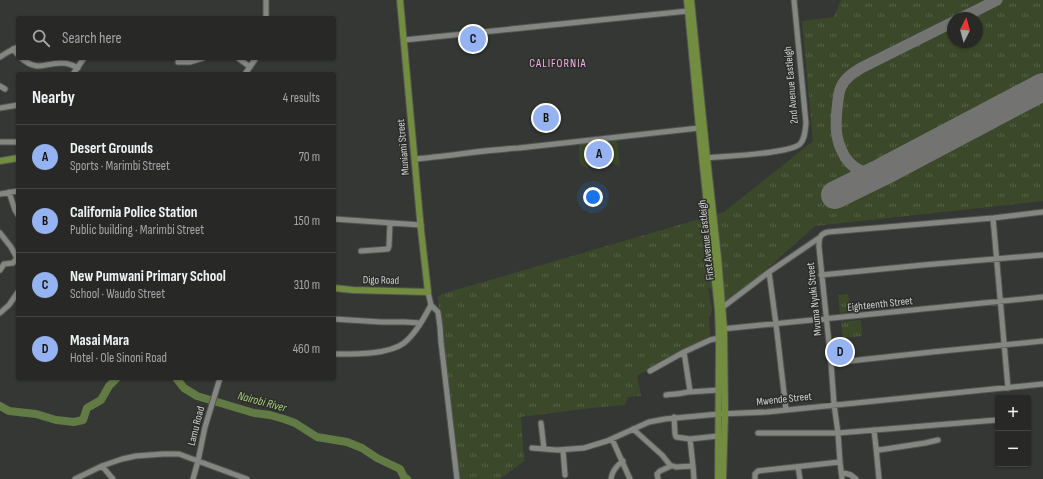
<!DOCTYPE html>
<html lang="en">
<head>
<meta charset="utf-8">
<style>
	body { margin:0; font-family:"Sofia Sans Condensed",sans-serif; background:#30312f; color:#f1f3f6 }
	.controls { position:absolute; right:12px; bottom:12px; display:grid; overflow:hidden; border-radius:4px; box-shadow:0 1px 3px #0004 }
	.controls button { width:36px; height:36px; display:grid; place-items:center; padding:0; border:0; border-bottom:1px solid #444544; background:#282927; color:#f1f3f6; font:20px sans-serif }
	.compass { position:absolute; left:947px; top:12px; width:36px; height:36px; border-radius:50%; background:#282927; box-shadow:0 1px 3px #0004; rotate:6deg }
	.you { position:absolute; left:593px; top:197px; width:14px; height:14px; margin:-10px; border:3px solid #fff; border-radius:50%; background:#1a73e8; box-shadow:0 0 0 6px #1a73e833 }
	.badge { display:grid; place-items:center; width:26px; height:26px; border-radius:50%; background:#95b2f1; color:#111; font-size:13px; font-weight:700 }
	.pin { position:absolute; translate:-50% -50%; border:2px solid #fff; box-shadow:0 1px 4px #0006 }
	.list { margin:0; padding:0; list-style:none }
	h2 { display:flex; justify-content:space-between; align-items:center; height:52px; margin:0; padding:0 16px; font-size:17px }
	h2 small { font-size:13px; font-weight:400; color:#a5a6a7 }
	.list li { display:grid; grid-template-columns:26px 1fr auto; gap:12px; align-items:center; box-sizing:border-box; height:64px; padding:0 16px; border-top:1px solid #444544 }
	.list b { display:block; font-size:15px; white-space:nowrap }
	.list p { margin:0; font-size:13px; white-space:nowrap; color:#a5a6a7 }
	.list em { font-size:13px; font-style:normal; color:#a5a6a7 }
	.icon { flex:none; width:22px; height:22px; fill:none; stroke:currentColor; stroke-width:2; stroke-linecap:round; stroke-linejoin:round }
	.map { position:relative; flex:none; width:1043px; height:479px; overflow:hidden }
	.search { position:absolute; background:#282927; box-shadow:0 1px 3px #0004; left:16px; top:16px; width:320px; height:44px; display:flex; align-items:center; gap:10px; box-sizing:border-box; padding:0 14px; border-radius:4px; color:#a5a6a7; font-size:15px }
	.panel { position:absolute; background:#282927; box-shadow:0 1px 3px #0004; left:16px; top:72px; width:320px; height:308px; border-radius:4px }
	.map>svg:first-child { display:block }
	.grass { fill:url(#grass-tufts); fill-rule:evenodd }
	.pitch { fill:#3b492a }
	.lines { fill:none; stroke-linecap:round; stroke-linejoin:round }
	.river { stroke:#627a44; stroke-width:8 }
	.taxiway { stroke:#737472; stroke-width:11 }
	.runway { stroke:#737472; stroke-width:28 }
	.minor-casing { stroke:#535451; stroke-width:7 }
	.major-casing { stroke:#535451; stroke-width:8 }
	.minor { stroke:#848682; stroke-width:5 }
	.major { stroke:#738d40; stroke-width:6 }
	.labels { text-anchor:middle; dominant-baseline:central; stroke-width:3; stroke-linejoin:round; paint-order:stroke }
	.street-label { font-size:11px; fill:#d1d2d0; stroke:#2b2d2a }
	.neighbourhood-label { font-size:12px; letter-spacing:1px; fill:#f3afdf; stroke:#2b2d2a }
	.water-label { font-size:12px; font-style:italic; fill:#abce7e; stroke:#2b2d2a }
</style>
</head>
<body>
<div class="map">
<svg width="1043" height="479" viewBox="0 0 1043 479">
	<defs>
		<pattern id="grass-tufts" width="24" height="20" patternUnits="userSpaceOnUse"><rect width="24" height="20" fill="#3b492a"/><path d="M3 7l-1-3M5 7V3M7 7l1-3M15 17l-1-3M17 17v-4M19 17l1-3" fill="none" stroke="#566248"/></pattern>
	</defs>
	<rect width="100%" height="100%" fill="#353734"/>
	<!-- grass -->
	<path class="grass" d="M841,0h202v201l-228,25 -86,76 -21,-15 4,23 -3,9 1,16 -48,29 -25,11 4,21 -13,1 -3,8 -34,3 -70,9 3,44 -24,18h-42l-20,-182 4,-3 282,-82 89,-71 -11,-120 32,-4zM953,18h24v24h-24z
		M848,294l2,18 -10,1 -2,-18z
		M861,320l1,16 -19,2 -2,-16z"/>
	<!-- pitch -->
	<path class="pitch" d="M617,140l3,27 -6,-3 -4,-3 -22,3v5l-8,-5 -1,-17 1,-3z"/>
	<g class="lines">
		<!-- river -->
		<path class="river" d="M176,378l8,10 13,8 57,17 16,2 14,4 11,4 22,14 30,5 15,6 15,10 23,11 4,8 3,2
			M0,406l9,5 27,3 20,6 18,2 9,-2 4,-12 14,-8 8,-14 8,-8"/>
		<!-- taxiway -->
		<path class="taxiway" d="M961,18l36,-18
			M1042,87l1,-4
			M882,172c-16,4 -28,-2 -37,-15 -3,-6 -6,-11 -7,-17 -3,-10 -2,-21 -1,-31 1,-7 1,-15 4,-22 4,-9 12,-14 20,-19l92,-46"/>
		<!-- runway -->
		<path class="runway" d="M835,195l47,-23 161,-85"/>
		<!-- minor casing -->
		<g class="minor-casing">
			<path id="minor" d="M266,18v-18
				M404,40l284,-29
				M13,49l5,6
				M0,57l8,-5 10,-5
				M21,58c18,15 24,4 42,5 6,0 11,3 15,5
				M238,58l12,9
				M178,62h12l13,-4
				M73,74l11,-16
				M245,74l11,-16
				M0,86l5,3
				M0,108l18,-3
				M0,142h18
				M707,158c17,-2 82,-4 93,-14 5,-5 5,-13 6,-21l-12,-123
				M415,159c35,-3 69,-9 104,-11l180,-20
				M9,192l6,18 3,5
				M0,194l18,-3
				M993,218l15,170
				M334,219l87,6
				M0,233l11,14 7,13
				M361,251l27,-2 1,-3 1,-23
				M0,270l4,-6 9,-1 4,-5
				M769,272l7,52 10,86
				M821,275l102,-10 120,-10
				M431,305l7,7 2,15 1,15 16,137
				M723,307l46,-35 50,-34
				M0,313l9,-8 9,-13
				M334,319l47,3h24l15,1
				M722,329l321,-32
				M334,354c19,0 54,1 70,-11 12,-10 20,-25 27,-38l-3,-13
				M831,363l101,-11 111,-11
				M650,371l34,-19
				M689,392l30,-2
				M666,395c8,-1 18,-1 24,-4l-6,-39 26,-12 9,-2
				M674,417l1,17 1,3 14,2 3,27
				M541,423l3,26
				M633,429l29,26 8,10 6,2 17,-1 1,13
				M874,430l2,18 3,2 46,-7 13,-3
				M758,433h80l159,-13
				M612,439l18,40
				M690,439l28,-3
				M532,448l25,2 27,-2 23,-7 42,-19 16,-3 54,-5 48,-2 276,-28
				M876,448l3,31
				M563,450l2,25
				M840,462l2,17
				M102,466l11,13
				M798,467l2,12
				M841,472l10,3 5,4
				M75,479l27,-13 20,-7 14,-3 27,-2h16l68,25
				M193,479l5,-18 7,-34 15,-49
				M611,479c1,-8 5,-13 12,-18
				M658,479l-1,-5 3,-3 11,-5
				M755,479v-5l3,-3 82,-9 -2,-29 -4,-29 -3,-41 -12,-116c0,-8 0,-13 9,-15l165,-14 50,-6"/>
		</g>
		<!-- major casing -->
		<g class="major-casing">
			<path id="major" d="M687,0l12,128 19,182 1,28 -1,141
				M691,0l16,158 11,99 6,72 1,85 -2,65
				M0,161l18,-3
				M334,288l19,2 75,2 -7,-62 -21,-230"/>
		</g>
		<!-- minor -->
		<use href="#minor" class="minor"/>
		<!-- major -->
		<use href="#major" class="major"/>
	</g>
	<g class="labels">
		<!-- street labels -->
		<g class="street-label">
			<text transform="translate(791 85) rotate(-95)">2nd Avenue Eastleigh</text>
			<text transform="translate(403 147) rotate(-95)">Muniami Street</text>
			<text transform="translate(706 240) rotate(-96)">First Avenue Eastleigh</text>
			<text transform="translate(381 280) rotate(1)">Digo Road</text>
			<text transform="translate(814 299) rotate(-96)">Mvuma Nyuki Street</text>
			<text transform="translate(880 304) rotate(-6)">Eighteenth Street</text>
			<text transform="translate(784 399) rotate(-6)">Mwende Street</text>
			<text transform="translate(196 426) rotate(-76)">Lamu Road</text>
		</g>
		<!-- neighbourhood labels -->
		<g class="neighbourhood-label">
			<text x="558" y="63">CALIFORNIA</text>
		</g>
		<!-- water labels -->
		<g class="water-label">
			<text transform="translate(262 402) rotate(15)">Nairobi River</text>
		</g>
	</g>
</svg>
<div class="controls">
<button>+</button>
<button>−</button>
</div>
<svg class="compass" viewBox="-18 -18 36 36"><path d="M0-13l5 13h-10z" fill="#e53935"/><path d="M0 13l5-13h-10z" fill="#a5a6a7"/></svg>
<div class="you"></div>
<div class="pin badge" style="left:599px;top:154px">A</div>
<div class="pin badge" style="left:546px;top:118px">B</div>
<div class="pin badge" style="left:473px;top:39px">C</div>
<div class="pin badge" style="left:840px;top:352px">D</div>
<div class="search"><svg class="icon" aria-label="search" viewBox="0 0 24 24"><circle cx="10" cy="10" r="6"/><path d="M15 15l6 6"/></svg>Search here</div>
<section class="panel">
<h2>Nearby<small>4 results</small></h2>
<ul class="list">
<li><span class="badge">A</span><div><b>Desert Grounds</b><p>Sports · Marimbi Street</p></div><em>70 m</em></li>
<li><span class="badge">B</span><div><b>California Police Station</b><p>Public building · Marimbi Street</p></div><em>150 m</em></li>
<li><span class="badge">C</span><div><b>New Pumwani Primary School</b><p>School · Waudo Street</p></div><em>310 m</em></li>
<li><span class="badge">D</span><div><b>Masai Mara</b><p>Hotel · Ole Sinoni Road</p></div><em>460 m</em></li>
</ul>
</section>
</div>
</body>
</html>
